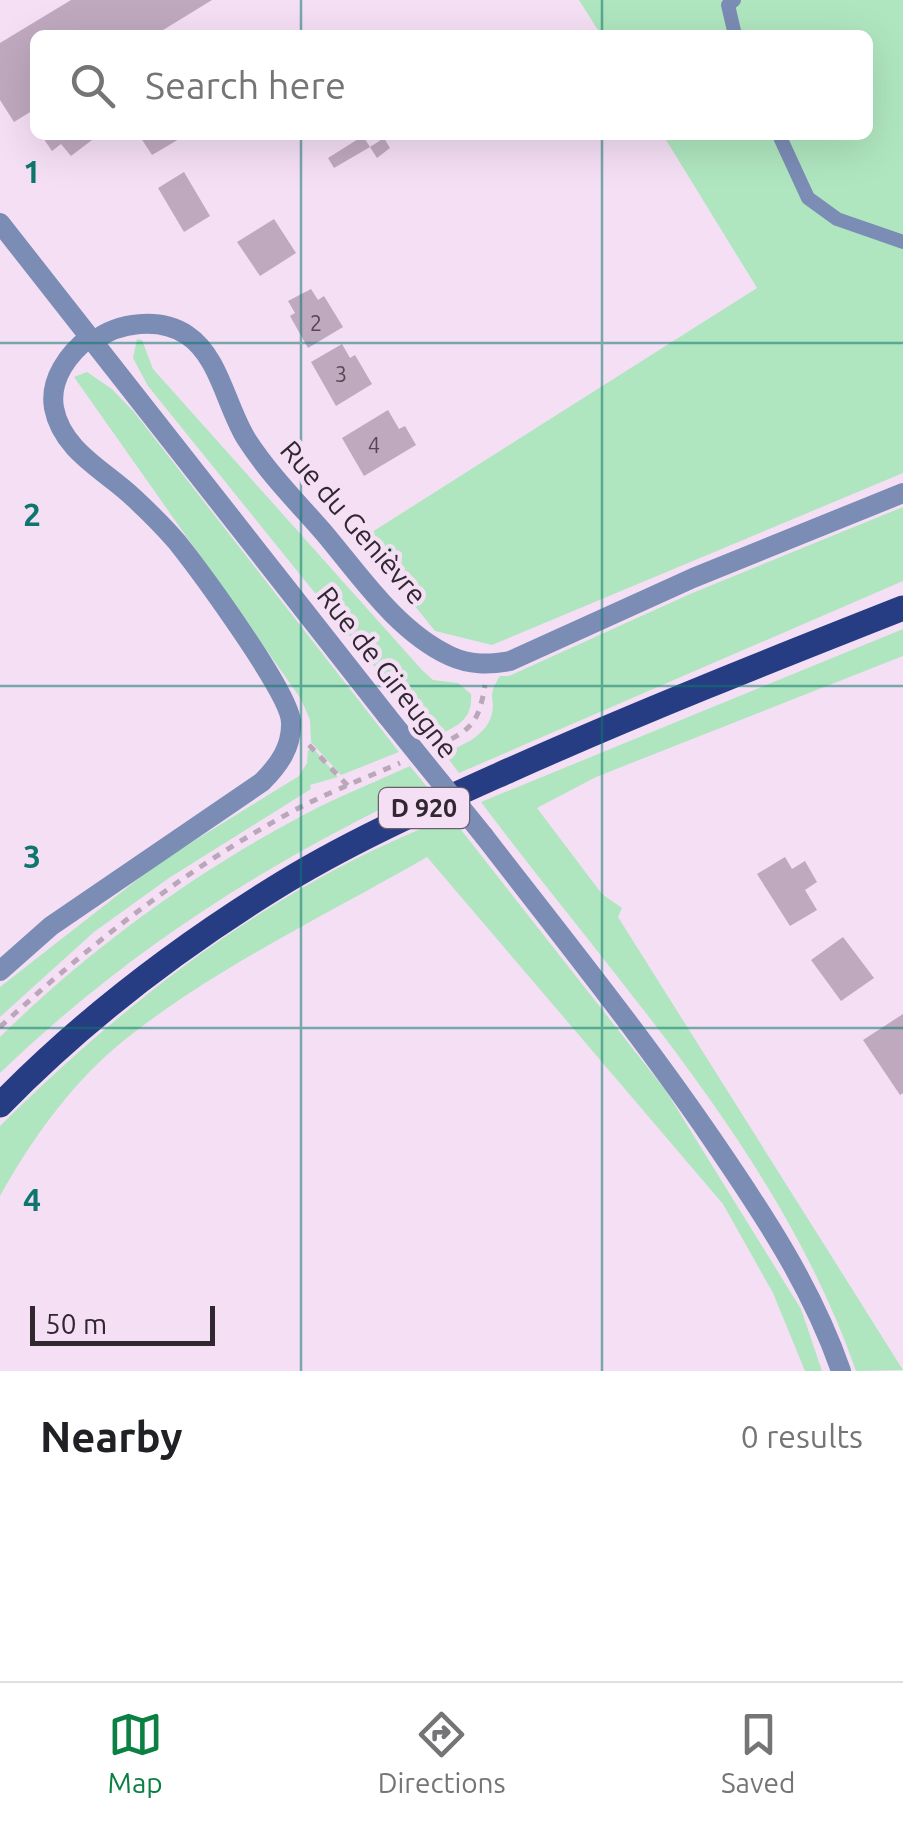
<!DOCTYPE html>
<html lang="en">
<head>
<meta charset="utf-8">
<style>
	body { margin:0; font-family:Ubuntu,sans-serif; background:#f6f6f6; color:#202124 }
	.scale { position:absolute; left:30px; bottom:25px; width:185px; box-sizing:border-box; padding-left:10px; border:5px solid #302730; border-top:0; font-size:28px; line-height:35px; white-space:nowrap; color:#302730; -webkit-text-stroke:8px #f5dff5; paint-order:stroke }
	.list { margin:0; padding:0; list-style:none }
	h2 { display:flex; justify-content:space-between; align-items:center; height:130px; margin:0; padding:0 40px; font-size:42px }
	h2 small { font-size:32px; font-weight:400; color:#757577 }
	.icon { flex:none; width:55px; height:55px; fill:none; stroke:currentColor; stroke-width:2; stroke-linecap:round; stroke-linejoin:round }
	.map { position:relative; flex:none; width:903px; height:1371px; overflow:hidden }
	.search { position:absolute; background:#fff; box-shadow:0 10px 40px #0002; left:30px; right:30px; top:30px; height:110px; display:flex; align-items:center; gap:25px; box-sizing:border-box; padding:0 35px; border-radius:15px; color:#757577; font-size:38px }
	.sheet { height:310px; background:#fff }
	nav { display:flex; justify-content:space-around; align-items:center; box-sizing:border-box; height:140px; border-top:2px solid #e0e0e0; background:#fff; font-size:28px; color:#757577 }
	nav a { display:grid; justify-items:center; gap:5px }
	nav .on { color:#0b8043 }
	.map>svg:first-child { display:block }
	.green { fill:#afe6bf }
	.building { fill:#bfa9bf }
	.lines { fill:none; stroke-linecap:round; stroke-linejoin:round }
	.path { stroke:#baa8ba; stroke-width:5; stroke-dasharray:8 8; stroke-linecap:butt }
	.lane { stroke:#7b8cb5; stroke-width:14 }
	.street { stroke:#7b8cb5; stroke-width:20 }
	.primary { stroke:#263d84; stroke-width:25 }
	.street-bridge { stroke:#7b8cb5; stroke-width:20 }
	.grid { fill:none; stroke:#0f766e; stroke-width:2.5; stroke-opacity:0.55 }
	.labels { text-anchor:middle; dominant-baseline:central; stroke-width:9; stroke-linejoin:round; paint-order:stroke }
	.number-label { font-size:22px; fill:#544854 }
	.shield { fill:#f5dff5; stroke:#6b5e6b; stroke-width:2.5 }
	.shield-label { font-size:25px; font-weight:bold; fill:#302730 }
	.street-label { font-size:28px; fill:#302730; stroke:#f5dff5 }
	.grid-label { font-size:32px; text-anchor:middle; font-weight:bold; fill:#0f766e; stroke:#f5dff5; stroke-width:9; stroke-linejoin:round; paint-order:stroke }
</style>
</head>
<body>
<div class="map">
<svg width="903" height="1371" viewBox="0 0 903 1371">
	<rect width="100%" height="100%" fill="#f5dff5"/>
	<!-- green -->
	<path class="green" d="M579,0h324v473l-411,172 -57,-14 -74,-92 396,-251 -94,-153h205v-100h-267z
		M137,339l5,1 11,29 269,301 11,10 25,3 13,11c2,28 -16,33 -39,44l-284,-352 -15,-28z
		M87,372l25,17 22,23 265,340 -58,23 -30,-33 -1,-22 -9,-21 -227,-322z
		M903,507v74l-444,192 -15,-20c17,-7 40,-16 47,-36 6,-19 -6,-18 9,-41h9l181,-82z
		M903,629v27l-307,121 -59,31 65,86 20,14 -4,9 285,453 -47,1c-76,-218 -239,-387 -375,-569z
		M314,749l24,28 -28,8 1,4 -142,89 -75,54 -94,85v-30l160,-125 139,-86 8,-13 1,-13z
		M410,766l17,21c-156,72 -304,167 -427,286v-36c87,-86 191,-162 298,-219 36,-20 75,-35 112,-52z
		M451,817l215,274 135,218 21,62h-17l-32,-78 -50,-89 -296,-347c-102,59 -221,115 -311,190 -48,41 -86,95 -116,149v-70c129,-128 280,-245 451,-309z"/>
	<!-- building -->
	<path class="building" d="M71,0h141l-57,35h-120v74l-21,13 -14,-22v-57z
		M41,135h48l3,5 -21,16 -10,-12 -9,7z
		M139,135h47l-34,20z
		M363,136l7,11 -36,21 -6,-10z
		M384,138l6,10 -13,10 -7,-11z
		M184,172l26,44 -26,16 -26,-44z
		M274,219l22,34 -36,23 -23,-34z
		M311,289l7,11 6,-4 19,31 -35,21 -18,-32 5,-3 -7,-12z
		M342,344l8,14 5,-3 17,29 -36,22 -25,-44z
		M388,410l11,19 6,-3 11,19 -52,31 -22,-38z
		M785,857l7,12 13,-8 12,21 -12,8 12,20 -27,16 -33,-52z
		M843,937l31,41 -33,23 -30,-41z
		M903,1014v79l-3,2 -37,-55z"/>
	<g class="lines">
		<!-- path -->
		<path class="path" d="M309,745l39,41
			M437,746c35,-16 42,-24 48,-61
			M0,1027c84,-77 175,-150 275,-206 39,-23 83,-40 125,-58"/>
		<!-- lane -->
		<path class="lane" d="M734,0l-6,5 7,30
			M779,135l29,63 29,21 66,23"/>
		<!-- street -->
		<path class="street" d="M0,223l387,493
			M94,341c24,-19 66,-24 93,-6 33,22 39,72 60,105 22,34 51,63 78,94 36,43 73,98 125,122 20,9 38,9 60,5l183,-83 210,-85
			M484,836c78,101 157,199 228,303 50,73 100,148 129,232
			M0,971l51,-45 211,-144c17,-17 30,-35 29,-60 -1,-29 -91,-151 -114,-180 -13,-15 -28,-30 -43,-44 -28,-27 -72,-47 -80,-90 -5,-29 15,-55 36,-71"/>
		<!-- primary -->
		<path class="primary" d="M0,1105c81,-83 175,-155 273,-216 75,-47 157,-83 237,-119 130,-58 261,-110 393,-162"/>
		<!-- street-bridge -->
		<path class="street-bridge" d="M387,716l97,120"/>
	</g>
	<!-- grid -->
	<path class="grid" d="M301,0v35M602,0v35M301,135v1236M602,135v1236M0,343h903M0,686h903M0,1028h903"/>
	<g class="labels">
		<!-- number labels -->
		<g class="number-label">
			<text x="316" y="322">2</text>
			<text x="341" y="373">3</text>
			<text x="374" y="444">4</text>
		</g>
		<!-- shield labels -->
		<rect class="shield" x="379" y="788" width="90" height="40" rx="8"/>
		<g class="shield-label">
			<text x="424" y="808">D 920</text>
		</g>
		<!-- street labels -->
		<g class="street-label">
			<text transform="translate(354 522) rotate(49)">Rue du Genièvre</text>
			<text transform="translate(388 672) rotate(52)">Rue de Gireugne</text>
		</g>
	</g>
	<g class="grid-label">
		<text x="32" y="183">1</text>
		<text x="32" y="526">2</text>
		<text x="32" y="868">3</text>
		<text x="32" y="1211">4</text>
	</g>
</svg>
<div class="scale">50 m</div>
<div class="search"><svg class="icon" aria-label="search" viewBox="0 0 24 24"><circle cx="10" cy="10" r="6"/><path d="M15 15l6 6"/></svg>Search here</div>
</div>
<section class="sheet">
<h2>Nearby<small>0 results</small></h2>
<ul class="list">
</ul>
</section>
<nav>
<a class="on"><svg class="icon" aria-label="map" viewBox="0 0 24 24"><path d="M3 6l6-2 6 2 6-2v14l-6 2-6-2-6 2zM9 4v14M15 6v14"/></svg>Map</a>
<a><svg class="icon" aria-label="directions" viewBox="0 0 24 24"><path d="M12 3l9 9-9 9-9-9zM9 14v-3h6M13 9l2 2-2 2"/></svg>Directions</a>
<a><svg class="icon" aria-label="saved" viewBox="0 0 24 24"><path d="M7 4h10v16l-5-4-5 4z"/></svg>Saved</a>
</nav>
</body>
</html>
